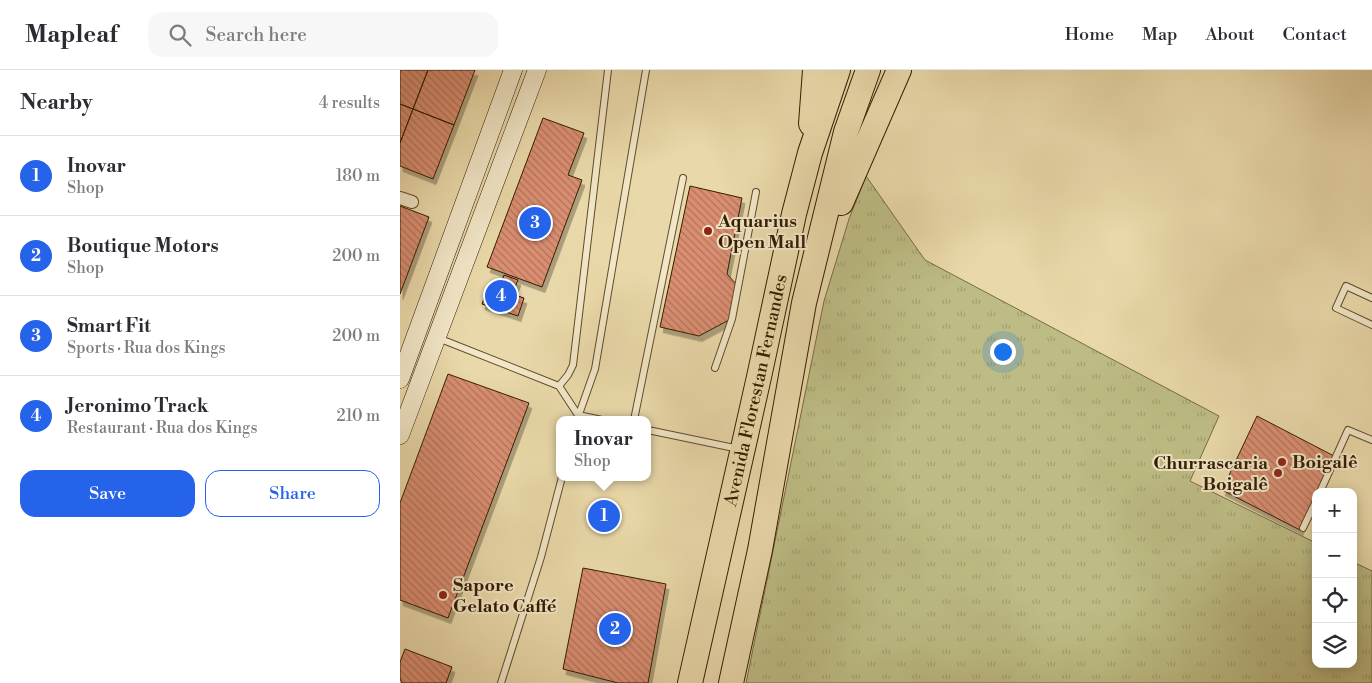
<!DOCTYPE html>
<html lang="en">
<head>
<meta charset="utf-8">
<style>
	body { margin:0; font-family:"Libre Bodoni",serif; background:#f7f7f7; color:#2b2b33 }
	.controls { position:absolute; right:15px; bottom:15px; display:grid; overflow:hidden; border-radius:10px; box-shadow:0 2px 12px #0003 }
	.controls button { width:45px; height:45px; display:grid; place-items:center; padding:0; border:0; border-bottom:1px solid #e1e1e2; background:#fff; color:#2b2b33; font:25px sans-serif }
	.you { position:absolute; left:602px; top:281px; width:18px; height:18px; margin:-12px; border:4px solid #fff; border-radius:50%; background:#1a73e8; box-shadow:0 0 0 8px #1a73e833 }
	.badge { display:grid; place-items:center; width:32px; height:32px; border-radius:50%; background:#2563eb; color:#fff; font-size:16px; font-weight:700 }
	.pin { position:absolute; translate:-50% -50%; border:2px solid #fff; box-shadow:0 1px 5px #0006 }
	.popup { position:absolute; left:156px; top:346px; width:95px; height:65px; box-sizing:border-box; display:grid; place-content:center; border-radius:10px; background:#fff; filter:drop-shadow(0 1px 4px #0005); font-size:16px; white-space:nowrap; color:#7c7c81 }
	.popup b { font-size:19px; color:#2b2b33 }
	.popup::after { content:''; position:absolute; left:50%; top:100%; margin-left:-10px; border:10px solid transparent; border-top-color:#fff }
	.list { margin:0; padding:0; list-style:none }
	h2 { display:flex; justify-content:space-between; align-items:center; height:65px; margin:0; padding:0 20px; font-size:21px }
	h2 small { font-size:16px; font-weight:400; color:#7c7c81 }
	.list li { display:grid; grid-template-columns:32px 1fr auto; gap:15px; align-items:center; box-sizing:border-box; height:80px; padding:0 20px; border-top:1px solid #e1e1e2 }
	.list b { display:block; font-size:19px; white-space:nowrap }
	.list p { margin:0; font-size:16px; white-space:nowrap; color:#7c7c81 }
	.list em { font-size:16px; font-style:normal; color:#7c7c81 }
	.actions { display:flex; gap:10px; padding:15px 20px }
	.actions a { flex:1; padding:11px 0; border:1px solid #2563eb; border-radius:15px; text-align:center; font-size:18px; color:#2563eb }
	.actions .main { background:#2563eb; color:#fff }
	.icon { flex:none; width:28px; height:28px; fill:none; stroke:currentColor; stroke-width:2; stroke-linecap:round; stroke-linejoin:round }
	.map { position:relative; flex:none; width:972px; height:613px; overflow:hidden }
	header { display:flex; align-items:center; gap:30px; box-sizing:border-box; height:70px; padding:0 25px; background:#fff; border-bottom:1px solid #e1e1e2 }
	header strong { font-size:24px }
	nav { display:flex; gap:28px; margin-inline-start:auto; font-size:18px }
	.search { width:350px; height:45px; background:#f7f7f7; display:flex; align-items:center; gap:12px; box-sizing:border-box; padding:0 18px; border-radius:15px; color:#7c7c81; font-size:19px }
	main { display:flex }
	aside { flex:1; background:#fff }
	.map>svg:first-child { display:block }
	.grass { fill:url(#grass-tufts); stroke:#786c42 }
	.building { fill:url(#building-back-hatch); stroke:#321d00; filter:url(#shadow) }
	.lines { fill:none; stroke-linecap:round; stroke-linejoin:round }
	.lane-casing { stroke:#604c2a; stroke-width:8 }
	.street-casing { stroke:#604c2a; stroke-width:14 }
	.secondary-casing { stroke:#321d00; stroke-width:19 }
	.highway-casing { stroke:#321d00; stroke-width:26 }
	.lane { stroke:#f1e6c7; stroke-width:6 }
	.street { stroke:#f1e6c7; stroke-width:12 }
	.secondary { stroke:#f1e6c7; stroke-width:18 }
	.highway { stroke:#e9d8a9; stroke-width:24 }
	.poi-dot { fill:#8f2418; stroke:#f1e6c7; stroke-width:2 }
	.labels { text-anchor:middle; dominant-baseline:central; stroke-width:4; stroke-linejoin:round; paint-order:stroke }
	.poi-label { font-size:18px; font-weight:bold; fill:#321d00; stroke:#f1e6c7; text-anchor:start }
	.street-label { font-size:18px; fill:#321d00; stroke:#f1e6c7 }
</style>
</head>
<body>
<header>
<strong>Mapleaf</strong>
<div class="search"><svg class="icon" aria-label="search" viewBox="0 0 24 24"><circle cx="10" cy="10" r="6"/><path d="M15 15l6 6"/></svg>Search here</div>
<nav><a>Home</a><a>Map</a><a>About</a><a>Contact</a></nav>
</header>
<main>
<aside>
<h2>Nearby<small>4 results</small></h2>
<ul class="list">
<li><span class="badge">1</span><div><b>Inovar</b><p>Shop</p></div><em>180 m</em></li>
<li><span class="badge">2</span><div><b>Boutique Motors</b><p>Shop</p></div><em>200 m</em></li>
<li><span class="badge">3</span><div><b>Smart Fit</b><p>Sports · Rua dos Kings</p></div><em>200 m</em></li>
<li><span class="badge">4</span><div><b>Jeronimo Track</b><p>Restaurant · Rua dos Kings</p></div><em>210 m</em></li>
</ul>
<div class="actions"><a class="main">Save</a><a>Share</a></div>
</aside>
<div class="map">
<svg width="972" height="613" viewBox="0 0 972 613">
	<defs>
		<pattern id="grass-tufts" width="24" height="20" patternUnits="userSpaceOnUse" patternTransform="scale(1.25)"><rect width="24" height="20" fill="#bdbc84"/><path d="M3 7l-1-3M5 7V3M7 7l1-3M15 17l-1-3M17 17v-4M19 17l1-3" fill="none" stroke="#a3a170"/></pattern>
		<pattern id="building-back-hatch" width="6" height="6" patternUnits="userSpaceOnUse" patternTransform="scale(1.25)"><rect width="6" height="6" fill="#da8e72"/><path d="M-1 5l2 2M0 0l6 6M5-1l2 2" fill="none" stroke="#b1735b"/></pattern>
		<filter id="shadow"><feDropShadow dx="3" dy="5.5" stdDeviation="0" flood-color="#0004"/></filter>
	</defs>
	<rect width="100%" height="100%" fill="#e9d8a9"/>
	<filter id="stains"><feTurbulence type="fractalNoise" baseFrequency=".004" numOctaves="4"/><feColorMatrix values="0 0 0 0 .2 0 0 0 0 .09 0 0 0 0 .02 0 0 0 .5 -.17"/></filter>
	<radialGradient id="worn" r=".72"><stop offset=".6" stop-color="#630" stop-opacity="0"/><stop offset="1" stop-color="#630" stop-opacity=".3"/></radialGradient>
	<!-- grass -->
	<path class="grass" d="M466,106l59,84 294,156 -29,65 126,62v121h37v-102l19,9v112h-626l78,-382 25,-82z"/>
	<!-- building -->
	<path class="building" d="M0,0h28l-15,39 -13,-5z
		M28,0h47l-21,55 -41,-16z
		M0,34l13,5 -13,34z
		M13,39l41,16 -21,54 -33,-13v-23z
		M143,48l41,15 -16,42 14,5 -40,107 -55,-20z
		M290,116l52,12 -15,76 10,11 -8,35 -30,16 -39,-9z
		M0,136l29,11 -29,77z
		M104,205l14,5 -6,14 12,4 -6,18 -36,-12 7,-19 10,3z
		M48,304l81,29 -81,215 -48,-18v-97z
		M857,346l77,40 -17,36h-1v3l-16,35 -78,-40z
		M183,498l83,16 -18,99h-30l-55,-14z
		M5,579l47,18 -6,16h-44l-2,-4v-17z"/>
	<g class="lines">
		<!-- lane casing -->
		<g class="lane-casing">
			<path id="lane" d="M972,228l-26,-12 -10,22 36,17
				M38,268l121,48 19,29 24,5
				M315,298l17,-49 24,-127
				M159,316l9,-11 5,-10 35,-295
				M177,350l18,-51 51,-299
				M234,350l49,-242
				M248,360l91,19
				M920,422l28,-62 24,10
				M903,458l13,-27
				M101,613l40,-126 21,-80"/>
		</g>
		<!-- street casing -->
		<g class="street-casing">
			<path id="street" d="M0,128l12,4"/>
		</g>
		<!-- secondary casing -->
		<g class="secondary-casing">
			<path id="secondary" d="M0,309l113,-309
				M0,365l137,-365"/>
		</g>
		<!-- highway casing -->
		<g class="highway-casing">
			<g id="highway">
				<path d="M411,54l4,-54"/>
				<path d="M441,133l58,-133"/>
				<path id="s1" d="M290,613l69,-306 35,-163 16,-61 28,-83"/>
				<path d="M331,613l29,-133 44,-247 42,-171 22,-62"/>
			</g>
		</g>
		<!-- lane -->
		<use href="#lane" class="lane"/>
		<!-- street -->
		<use href="#street" class="street"/>
		<!-- secondary -->
		<use href="#secondary" class="secondary"/>
		<!-- highway -->
		<use href="#highway" class="highway"/>
	</g>
	<!-- markers -->
	<g class="poi-dot">
		<circle cx="308" cy="161" r="5"/>
		<circle cx="882" cy="392" r="5"/>
		<circle cx="878" cy="403" r="5"/>
		<circle cx="43" cy="525" r="5"/>
	</g>
	<g class="labels">
		<!-- poi labels -->
		<g class="poi-label">
			<text x="318" y="151">Aquarius<tspan x="318" dy="21">Open Mall</tspan></text>
			<text x="892" y="392">Boigalê</text>
			<text x="868" y="393" text-anchor="end">Churrascaria<tspan x="868" dy="21">Boigalê</tspan></text>
			<text x="53" y="515">Sapore<tspan x="53" dy="21">Gelato Caffé</tspan></text>
		</g>
		<!-- street labels -->
		<g class="street-label">
			<text stroke="none"><textPath href="#s1" startOffset="300">Avenida Florestan Fernandes</textPath></text>
		</g>
	</g>
	<rect width="100%" height="100%" filter="url(#stains)"/>
	<rect width="100%" height="100%" fill="url(#worn)"/>
</svg>
<div class="controls">
<button>+</button>
<button>−</button>
<button><svg class="icon" aria-label="locate" viewBox="0 0 24 24"><circle cx="12" cy="12" r="6"/><path d="M12 2v4M12 18v4M2 12h4M18 12h4"/></svg></button>
<button><svg class="icon" aria-label="layers" viewBox="0 0 24 24"><path d="M12 4l9 5-9 5-9-5zM3 14l9 5 9-5"/></svg></button>
</div>
<div class="you"></div>
<div class="pin badge" style="left:204px;top:446px">1</div>
<div class="popup"><b>Inovar</b>Shop</div>
<div class="pin badge" style="left:215px;top:559px">2</div>
<div class="pin badge" style="left:135px;top:153px">3</div>
<div class="pin badge" style="left:101px;top:226px">4</div>
</div>
</main>
</body>
</html>
